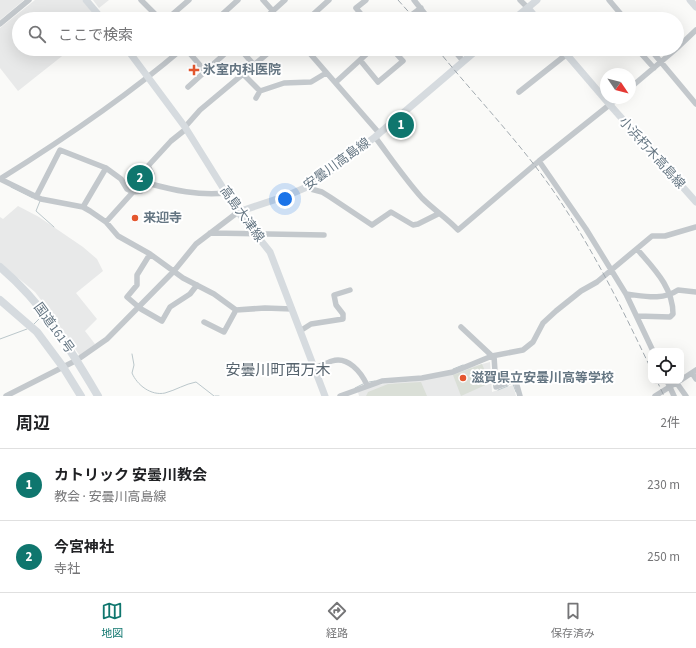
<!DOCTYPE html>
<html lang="ja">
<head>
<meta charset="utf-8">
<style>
	body { margin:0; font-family:"Source Sans 3","Noto Sans JP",sans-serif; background:#f6f6f6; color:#202124 }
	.controls { position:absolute; right:12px; bottom:12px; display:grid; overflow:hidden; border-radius:8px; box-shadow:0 4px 16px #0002 }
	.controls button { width:36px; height:36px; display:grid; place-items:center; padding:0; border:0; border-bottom:1px solid #e0e0e0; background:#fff; color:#202124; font:20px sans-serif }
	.compass { position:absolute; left:600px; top:68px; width:36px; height:36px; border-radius:50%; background:#fff; box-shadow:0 4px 16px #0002; rotate:125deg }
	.you { position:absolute; left:285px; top:199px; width:14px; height:14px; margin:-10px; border:3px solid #fff; border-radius:50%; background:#1a73e8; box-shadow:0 0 0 6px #1a73e833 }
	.badge { display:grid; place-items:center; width:26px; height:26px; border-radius:50%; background:#0f766e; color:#fff; font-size:13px; font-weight:700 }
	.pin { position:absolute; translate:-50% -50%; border:2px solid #fff; box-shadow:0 1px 4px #0006 }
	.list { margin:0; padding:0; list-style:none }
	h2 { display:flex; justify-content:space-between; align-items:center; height:52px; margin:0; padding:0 16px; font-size:17px }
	h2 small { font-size:13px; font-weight:400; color:#757577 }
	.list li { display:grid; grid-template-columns:26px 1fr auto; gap:12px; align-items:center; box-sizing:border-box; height:72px; padding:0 16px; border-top:1px solid #e0e0e0 }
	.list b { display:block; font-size:15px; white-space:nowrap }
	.list p { margin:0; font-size:13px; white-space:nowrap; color:#757577 }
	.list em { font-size:13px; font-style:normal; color:#757577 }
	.icon { flex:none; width:22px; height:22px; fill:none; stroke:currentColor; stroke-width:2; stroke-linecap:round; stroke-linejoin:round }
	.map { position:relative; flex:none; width:696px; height:396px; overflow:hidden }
	.search { position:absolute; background:#fff; box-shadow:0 4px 16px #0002; left:12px; right:12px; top:12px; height:44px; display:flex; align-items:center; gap:10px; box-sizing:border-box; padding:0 14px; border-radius:22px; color:#757577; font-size:15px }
	.sheet { height:196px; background:#fff }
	nav { display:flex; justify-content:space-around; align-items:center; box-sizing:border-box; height:56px; border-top:1px solid #e0e0e0; background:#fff; font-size:11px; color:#757577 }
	nav a { display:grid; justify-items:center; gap:2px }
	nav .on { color:#0f766e }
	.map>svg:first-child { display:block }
	.built { fill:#e8e9e9 }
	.green { fill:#dadfd7 }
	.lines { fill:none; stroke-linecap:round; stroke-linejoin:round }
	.stream { stroke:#bbc7cb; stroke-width:1 }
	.minor { stroke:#c3c8cc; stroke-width:5.5 }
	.major { stroke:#d6dbdf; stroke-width:7 }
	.highway { stroke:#d6dbdf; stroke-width:8 }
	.rail { stroke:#a2aab0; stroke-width:1; stroke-dasharray:6 3; stroke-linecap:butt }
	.poi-dot { fill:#e4572e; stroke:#fff; stroke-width:1.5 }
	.labels { text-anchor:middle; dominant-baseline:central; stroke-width:4; stroke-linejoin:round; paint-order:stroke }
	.poi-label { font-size:13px; font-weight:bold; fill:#657683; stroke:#fff; text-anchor:start }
	.street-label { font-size:13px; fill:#657683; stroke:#fff }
	.quarter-label { font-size:15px; fill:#57646e; stroke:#fff }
</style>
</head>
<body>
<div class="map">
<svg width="696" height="396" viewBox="0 0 696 396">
	<rect width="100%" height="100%" fill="#fafaf8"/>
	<!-- built -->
	<path class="built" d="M0,0h24l-24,20z
		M35,0h47l16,19h-79v30h52l-53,42 -18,-23v-40z
		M93,0h16l-10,8z
		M18,206l21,11 44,30 14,12 6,12 -27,22 21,26 -12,12 10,13 -15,12 -32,-47 -13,-17 -35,-29v-46l3,2z
		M490,362l2,30 21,-7 3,11h-157l-1,-4 16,-7 42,-4z"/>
	<!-- green -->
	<path class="green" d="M482,364l8,19 -29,13 -8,-21z
		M421,382l6,14h-61l2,-4 20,-8z"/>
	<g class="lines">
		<!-- stream -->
		<path class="stream" d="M11,187l22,11
			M40,201l-4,10 18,16
			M34,324l7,-7
			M0,339l27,-10
			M132,354l2,11 -2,8c5,12 19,23 33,20 11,-3 20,-9 31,-11l18,14
			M453,369l10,-4
			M369,382l6,-1
			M513,384l3,8
			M355,388l8,-4
			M498,390l10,-4
			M215,396h4"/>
		<!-- minor -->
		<path class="minor" d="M141,0l19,19
			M263,0l17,19
			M414,0l15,19
			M520,0l8,8
			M609,0l16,19
			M167,19l22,-19
			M217,19l21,-19
			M264,19l21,-19
			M308,19l21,-19
			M365,19l-9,-11 10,-8
			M406,19l15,-11
			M0,24l29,-24
			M677,48l19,-18
			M186,49l19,22
			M240,49l14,16
			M306,49l73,84
			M453,49l10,12
			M637,49l17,19
			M650,49l46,55
			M360,60l18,22 25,-21 -11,-12
			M244,75l16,16 24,-8 27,-1 15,-9
			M336,82l36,-33
			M188,87l42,-38
			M630,88l46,-39
			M519,92l48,-38
			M256,98l4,-7
			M185,127l15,-17 73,-61
			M375,137c15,20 30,42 47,61 12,12 25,20 36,32l81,-69 79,-63
			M539,161l47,68 40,65 27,57
			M106,168l15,11 6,10 6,3
			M0,179l41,20 42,8 7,4 16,11 12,14 32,18 33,24 31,16 22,16 29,-2 27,1
			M0,179c64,-40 125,-81 182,-130
			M147,183l5,-9 -4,-8 23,-25 15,-12
			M307,188l15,4 8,5 42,28 19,-13 22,13 5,-1 20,-10
			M36,197l24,-47 46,18 -23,39
			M106,222l27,-30 8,-1 6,-8c26,7 52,13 79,10
			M210,233l114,2
			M150,254l-13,21v10l-10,12 14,12 21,12 8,-14 20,-13 7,-9
			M626,294c18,2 36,7 52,-4l18,2
			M637,316l33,1 3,-3c0,-27 -19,-45 -36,-65
			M204,322l20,10 12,-22
			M461,327l31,29
			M300,331l11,-7 32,-5v-5l-7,-9 -2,-10 16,-5
			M494,356l2,31 16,-6 4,1 4,14
			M314,368c6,-2 12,-5 18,-7 16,-5 29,11 35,24
			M692,373l4,6
			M681,380l15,-10
			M667,381l7,15
			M676,382l10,14
			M6,396l71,-36 30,-21 67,-68 22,-27 42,-32
			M340,396l42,-15 40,-3 31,-6 39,-16 31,-6 10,-8 10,-19 13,-12 25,-20 16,-9 55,-46h13l31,-9
			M655,396l24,-15"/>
		<!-- major -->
		<path class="major" d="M86,0l16,19
			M690,0l6,7
			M528,8l9,11
			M514,19l23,-19
			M127,49l58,78 53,85 32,40 55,144
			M562,49l48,56 86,97
			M238,212l48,-16 28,-12 61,-47 103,-88"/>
		<!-- highway -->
		<path class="highway" d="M0,267c43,36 70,82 98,129
			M0,300l37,32 26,35 18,29"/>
		<!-- rail -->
		<path class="rail" d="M398,0l17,19
			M437,49c38,47 80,90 115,140 40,58 69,117 99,180
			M657,381l7,15"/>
	</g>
	<!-- markers -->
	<g class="poi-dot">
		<path d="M192 64h4v4h4v4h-4v4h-4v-4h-4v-4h4z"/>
		<circle cx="135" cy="218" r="4"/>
		<circle cx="463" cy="378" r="4"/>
	</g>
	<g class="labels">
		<!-- poi labels -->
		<g class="poi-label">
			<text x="203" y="70">氷室内科医院</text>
			<text x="143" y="218">来迎寺</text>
			<text x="471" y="378">滋賀県立安曇川高等学校</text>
		</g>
		<!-- street labels -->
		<g class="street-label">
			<text transform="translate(652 153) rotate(48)">小浜朽木高島線</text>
			<text transform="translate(337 164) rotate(-36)">安曇川高島線</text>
			<text transform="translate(242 214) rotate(54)">高島大津線</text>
			<text transform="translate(54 328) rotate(54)">国道161号</text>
		</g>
		<!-- quarter labels -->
		<g class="quarter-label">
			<text x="278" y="370">安曇川町西万木</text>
		</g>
	</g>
</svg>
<div class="controls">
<button><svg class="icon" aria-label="locate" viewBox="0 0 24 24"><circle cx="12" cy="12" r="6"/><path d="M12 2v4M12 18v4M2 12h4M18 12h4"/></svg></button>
</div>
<svg class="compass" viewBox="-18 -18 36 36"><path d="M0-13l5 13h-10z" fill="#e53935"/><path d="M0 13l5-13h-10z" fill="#757577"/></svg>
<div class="you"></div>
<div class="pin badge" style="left:401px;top:125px">1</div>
<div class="pin badge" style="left:140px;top:178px">2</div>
<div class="search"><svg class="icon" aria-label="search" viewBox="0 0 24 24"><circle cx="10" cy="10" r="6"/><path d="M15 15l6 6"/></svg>ここで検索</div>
</div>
<section class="sheet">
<h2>周辺<small>2件</small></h2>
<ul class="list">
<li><span class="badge">1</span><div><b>カトリック 安曇川教会</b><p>教会 · 安曇川高島線</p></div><em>230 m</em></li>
<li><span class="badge">2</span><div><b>今宮神社</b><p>寺社</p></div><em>250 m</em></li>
</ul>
</section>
<nav>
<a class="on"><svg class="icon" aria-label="map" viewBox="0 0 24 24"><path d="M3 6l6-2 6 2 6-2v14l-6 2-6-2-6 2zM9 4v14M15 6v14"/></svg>地図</a>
<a><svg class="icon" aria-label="directions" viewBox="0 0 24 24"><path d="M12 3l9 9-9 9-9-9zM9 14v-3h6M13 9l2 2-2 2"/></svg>経路</a>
<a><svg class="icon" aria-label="saved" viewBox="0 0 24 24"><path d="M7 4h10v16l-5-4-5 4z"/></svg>保存済み</a>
</nav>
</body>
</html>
